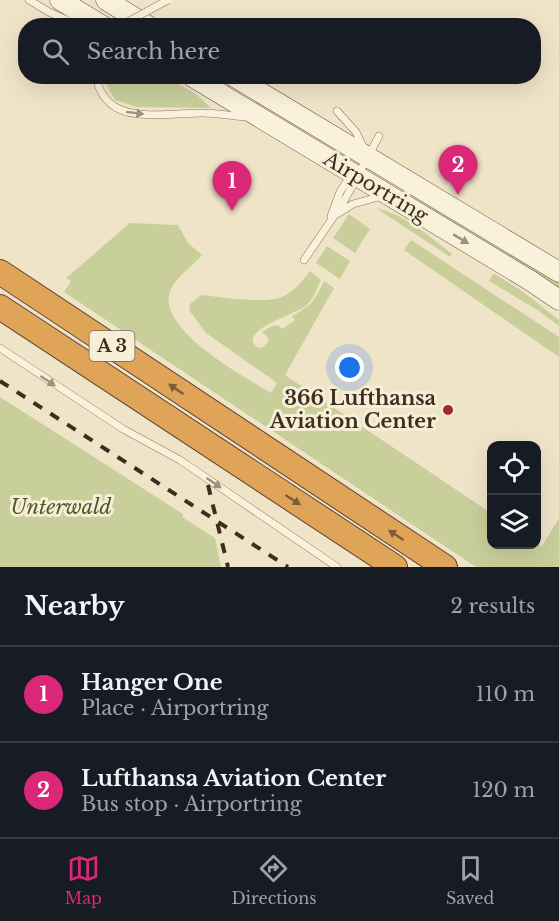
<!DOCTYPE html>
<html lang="en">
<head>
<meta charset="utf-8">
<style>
	body { margin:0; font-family:"Libre Baskerville",serif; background:#20242c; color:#f1f3f6 }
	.controls { position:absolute; right:18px; bottom:18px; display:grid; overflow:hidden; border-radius:12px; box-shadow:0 6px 24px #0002 }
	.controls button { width:54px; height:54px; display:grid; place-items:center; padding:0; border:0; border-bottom:2px solid #363941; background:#171b24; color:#f1f3f6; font:30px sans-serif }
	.you { position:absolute; left:350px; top:368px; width:21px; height:21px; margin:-15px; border:4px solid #fff; border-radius:50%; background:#1a73e8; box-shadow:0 0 0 9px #1a73e833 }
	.badge { display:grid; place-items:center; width:39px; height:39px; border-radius:50%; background:#db2777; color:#fff; font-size:20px; font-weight:700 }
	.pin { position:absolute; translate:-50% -50px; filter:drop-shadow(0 2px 3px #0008) }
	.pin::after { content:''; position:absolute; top:32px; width:21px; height:18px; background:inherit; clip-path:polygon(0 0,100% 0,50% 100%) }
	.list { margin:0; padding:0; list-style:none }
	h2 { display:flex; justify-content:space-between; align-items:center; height:78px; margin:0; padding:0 24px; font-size:26px }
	h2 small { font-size:20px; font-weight:400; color:#9ea1a6 }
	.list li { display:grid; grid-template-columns:39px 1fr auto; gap:18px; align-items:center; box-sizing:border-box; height:96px; padding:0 24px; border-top:2px solid #363941 }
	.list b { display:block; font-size:22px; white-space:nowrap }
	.list p { margin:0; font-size:20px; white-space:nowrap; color:#9ea1a6 }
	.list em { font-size:20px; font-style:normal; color:#9ea1a6 }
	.icon { flex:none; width:33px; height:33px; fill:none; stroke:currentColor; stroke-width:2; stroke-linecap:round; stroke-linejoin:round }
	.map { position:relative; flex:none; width:559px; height:567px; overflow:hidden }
	.search { position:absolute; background:#171b24; box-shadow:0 6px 24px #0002; left:18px; right:18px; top:18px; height:66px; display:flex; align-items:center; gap:15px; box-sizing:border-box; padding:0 21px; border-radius:24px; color:#9ea1a6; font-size:22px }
	.sheet { height:270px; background:#171b24 }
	nav { display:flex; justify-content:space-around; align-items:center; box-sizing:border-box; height:84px; border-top:2px solid #363941; background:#171b24; font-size:16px; color:#9ea1a6 }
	nav a { display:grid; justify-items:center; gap:3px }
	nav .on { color:#db2777 }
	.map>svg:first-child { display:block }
	.green { fill:#c9cf9b }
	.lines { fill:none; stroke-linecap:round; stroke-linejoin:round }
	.lane-casing { stroke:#8d765c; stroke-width:8 }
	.secondary-casing { stroke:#6f573f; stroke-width:21 }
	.highway-casing { stroke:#5b4430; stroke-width:26 }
	.lane { stroke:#faf1dc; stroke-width:7 }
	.secondary { stroke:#faf1dc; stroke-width:20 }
	.highway { stroke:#e0a458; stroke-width:24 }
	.rail { stroke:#3d2e20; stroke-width:4; stroke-dasharray:10 10; stroke-linecap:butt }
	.lane-bridge-casing { stroke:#8d765c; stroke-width:8; stroke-linecap:butt }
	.lane-bridge { stroke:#faf1dc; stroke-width:7 }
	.oneway { fill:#9c907e }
	.oneway2 { fill:#7e5d36 }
	.poi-dot { fill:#9e2a2b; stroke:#f7eed8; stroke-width:2 }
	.labels { text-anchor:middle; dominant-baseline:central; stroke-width:6; stroke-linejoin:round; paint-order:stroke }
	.shield { fill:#f7eed8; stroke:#756857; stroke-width:1.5 }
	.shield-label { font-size:18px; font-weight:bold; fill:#3d2e20 }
	.street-label { font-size:20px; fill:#3d2e20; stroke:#f7eed8 }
	.poi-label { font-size:20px; font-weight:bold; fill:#3d2e20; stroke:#f7eed8; text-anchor:end }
	.park-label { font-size:20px; font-style:italic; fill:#4d5a26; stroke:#f7eed8 }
</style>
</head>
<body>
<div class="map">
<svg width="559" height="567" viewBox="0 0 559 567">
	<rect width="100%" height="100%" fill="#f0e4c8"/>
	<!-- green -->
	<path class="green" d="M105,77h61l30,17 15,14 -74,-1 -22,-7 -10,-18z
		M377,177l182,102v12l-183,-113z
		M376,208c28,6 53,28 76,46l-2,3z
		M349,214l21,15 -15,24 -22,-15z
		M130,223l48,2 10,18 14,12c-10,12 -25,21 -31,34 -18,39 74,88 100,104l6,-10 -71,-50 -17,-23 1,-6 11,-9c20,2 63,9 81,2 12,-5 20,-16 28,-26l11,9c-4,8 -7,18 -14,25 -8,8 -63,23 -53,39 3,4 5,3 8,4l6,-6v-5l-6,-5 10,-6 6,-1 4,4 13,-9 -3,-4c21,-12 21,-13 32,-35l10,7 -49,87 206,138 1,31h44l1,-1 5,3 17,-28v49h-83l-412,-275 7,-11 -5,-3z
		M411,240l148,97v20l-155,-107z
		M327,246l23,15 -10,18 -24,-16z
		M495,274l27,17 37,29v6l-20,-15 -50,-30 3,-6z
		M0,397l183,117 -1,3 33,21 6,29h-221z"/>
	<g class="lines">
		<!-- lane casing -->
		<g class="lane-casing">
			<path id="lane" d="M29,0l20,12 31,14
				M96,76c2,14 10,27 23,33 21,10 60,4 83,4 15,0 31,3 46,4
				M337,111l19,21 7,15
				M337,214l16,-10 29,-8
				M331,216l9,-24 11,-17
				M304,260l39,-57 36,-67
				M0,348l123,81 57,31 157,107"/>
		</g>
		<!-- secondary casing -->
		<g class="secondary-casing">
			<path id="secondary" d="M60,0l43,26
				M106,0l42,26
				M191,76l340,205 28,19
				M233,76l326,196"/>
		</g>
		<!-- highway casing -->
		<g class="highway-casing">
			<path id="highway" d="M0,272l445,295
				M0,307l395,260"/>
		</g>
		<!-- lane -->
		<use href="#lane" class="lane"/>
		<!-- secondary -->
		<use href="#secondary" class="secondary"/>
		<!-- highway -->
		<use href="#highway" class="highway"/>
		<!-- rail -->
		<path class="rail" d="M0,381l288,186
			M208,485l20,82"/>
		<!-- lane-bridge casing -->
		<g class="lane-bridge-casing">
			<path id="lane-bridge" d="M120,26l48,-26"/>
		</g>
		<!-- lane-bridge -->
		<use href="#lane-bridge" class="lane-bridge"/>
	</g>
	<!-- one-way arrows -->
	<defs><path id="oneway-solid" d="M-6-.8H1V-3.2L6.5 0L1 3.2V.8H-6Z" transform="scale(1.5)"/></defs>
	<g class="oneway">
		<use href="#oneway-solid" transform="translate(135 113) rotate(7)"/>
		<use href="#oneway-solid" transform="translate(461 239) rotate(31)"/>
		<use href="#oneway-solid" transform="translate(48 381) rotate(34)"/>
		<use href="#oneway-solid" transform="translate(214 483) rotate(34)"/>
	</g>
	<g class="oneway2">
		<use href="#oneway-solid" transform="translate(176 389) rotate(-146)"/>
		<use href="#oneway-solid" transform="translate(293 500) rotate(33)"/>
		<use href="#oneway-solid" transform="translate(396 535) rotate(-147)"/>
	</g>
	<!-- markers -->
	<circle class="poi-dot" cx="448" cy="410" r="6"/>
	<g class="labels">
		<!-- shield labels -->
		<rect class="shield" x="89.5" y="331" width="45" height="30" rx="4.5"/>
		<g class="shield-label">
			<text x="112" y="346">A 3</text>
		</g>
		<!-- street labels -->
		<g class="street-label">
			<text transform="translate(376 187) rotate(31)">Airportring</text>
		</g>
		<!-- poi labels -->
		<g class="poi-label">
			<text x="436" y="398">366 Lufthansa<tspan x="436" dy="23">Aviation Center</tspan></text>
		</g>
		<!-- park labels -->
		<g class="park-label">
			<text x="61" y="507">Unterwald</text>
		</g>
	</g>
</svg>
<div class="controls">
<button><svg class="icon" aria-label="locate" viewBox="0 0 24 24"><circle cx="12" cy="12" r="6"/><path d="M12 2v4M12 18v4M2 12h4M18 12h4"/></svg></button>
<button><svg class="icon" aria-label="layers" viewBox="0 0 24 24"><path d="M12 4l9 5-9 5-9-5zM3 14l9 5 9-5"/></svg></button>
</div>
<div class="you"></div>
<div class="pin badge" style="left:232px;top:211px">1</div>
<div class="pin badge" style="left:458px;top:195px">2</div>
<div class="search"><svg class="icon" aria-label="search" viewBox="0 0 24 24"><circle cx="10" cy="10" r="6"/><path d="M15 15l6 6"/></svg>Search here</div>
</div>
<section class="sheet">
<h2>Nearby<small>2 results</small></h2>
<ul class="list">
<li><span class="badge">1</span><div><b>Hanger One</b><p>Place · Airportring</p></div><em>110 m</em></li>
<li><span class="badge">2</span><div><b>Lufthansa Aviation Center</b><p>Bus stop · Airportring</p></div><em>120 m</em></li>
</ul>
</section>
<nav>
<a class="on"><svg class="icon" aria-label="map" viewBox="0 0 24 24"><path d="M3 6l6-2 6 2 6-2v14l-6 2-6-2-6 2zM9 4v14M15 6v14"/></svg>Map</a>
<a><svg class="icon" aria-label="directions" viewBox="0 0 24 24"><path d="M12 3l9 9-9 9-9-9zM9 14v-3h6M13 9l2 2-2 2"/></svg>Directions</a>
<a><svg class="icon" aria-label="saved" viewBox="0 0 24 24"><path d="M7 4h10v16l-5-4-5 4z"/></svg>Saved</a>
</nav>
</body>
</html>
